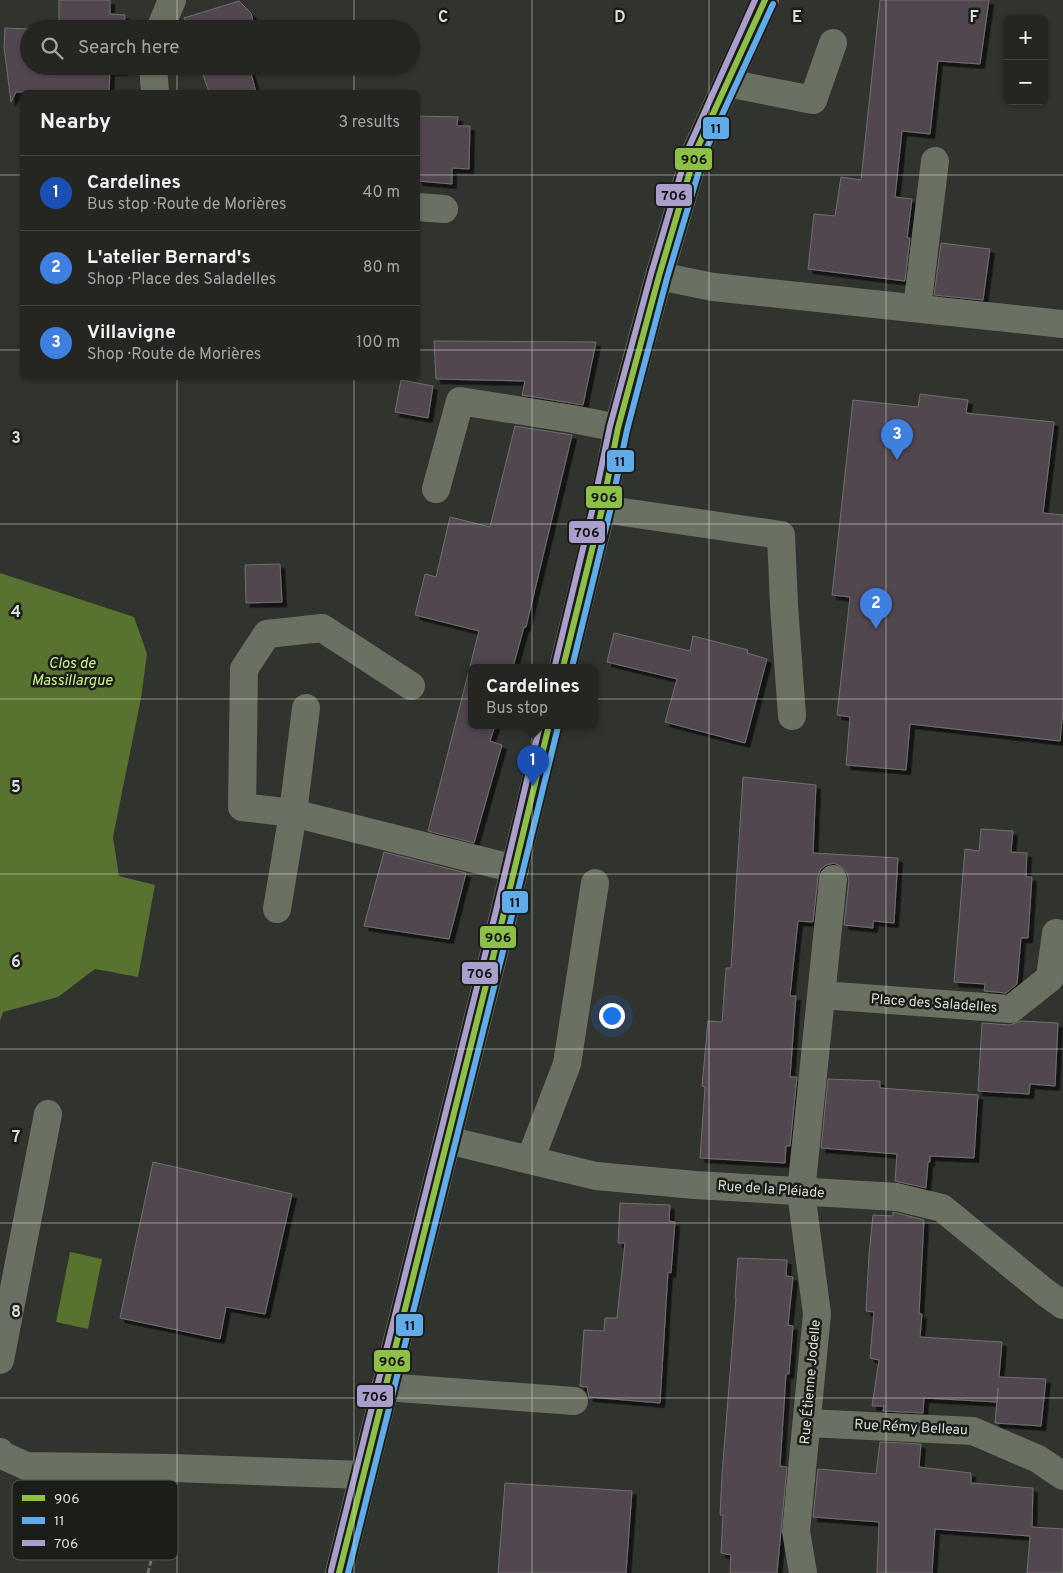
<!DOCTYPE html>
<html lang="en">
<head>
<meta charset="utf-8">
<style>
	body { margin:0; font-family:Overpass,sans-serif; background:#2d2e2a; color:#f1f3f6 }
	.controls { position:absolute; right:15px; top:15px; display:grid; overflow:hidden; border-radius:8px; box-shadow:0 1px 4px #0004 }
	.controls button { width:45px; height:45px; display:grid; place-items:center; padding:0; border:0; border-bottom:1px solid #424340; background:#252622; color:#f1f3f6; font:25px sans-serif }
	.you { position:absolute; left:611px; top:1015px; width:18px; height:18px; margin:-12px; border:4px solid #fff; border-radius:50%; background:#1a73e8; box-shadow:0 0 0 8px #1a73e833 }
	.badge { display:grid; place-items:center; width:32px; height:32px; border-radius:50%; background:#9fa29c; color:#fff; font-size:16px; font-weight:700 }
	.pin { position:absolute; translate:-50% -41px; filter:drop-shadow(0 1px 2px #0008) }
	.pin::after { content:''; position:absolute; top:26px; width:18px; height:15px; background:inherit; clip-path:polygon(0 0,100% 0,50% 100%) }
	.popup { position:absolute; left:468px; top:664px; width:130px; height:65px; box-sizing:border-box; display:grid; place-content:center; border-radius:8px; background:#252622; filter:drop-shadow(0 1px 4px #0005); font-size:16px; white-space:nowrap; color:#a3a5a5 }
	.popup b { font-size:19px; color:#f1f3f6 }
	.popup::after { content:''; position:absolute; left:50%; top:100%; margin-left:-10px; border:10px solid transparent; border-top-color:#252622 }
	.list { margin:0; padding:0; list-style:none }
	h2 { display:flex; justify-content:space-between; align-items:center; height:65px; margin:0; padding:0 20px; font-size:21px }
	h2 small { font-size:16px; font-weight:400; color:#a3a5a5 }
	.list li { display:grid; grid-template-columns:32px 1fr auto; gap:15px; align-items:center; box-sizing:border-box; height:75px; padding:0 20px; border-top:1px solid #424340 }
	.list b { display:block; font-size:19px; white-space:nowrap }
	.list p { margin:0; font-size:16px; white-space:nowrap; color:#a3a5a5 }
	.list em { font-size:16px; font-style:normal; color:#a3a5a5 }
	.icon { flex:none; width:28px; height:28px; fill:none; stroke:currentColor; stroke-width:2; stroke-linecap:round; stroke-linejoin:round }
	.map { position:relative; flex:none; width:1063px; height:1573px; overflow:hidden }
	.search { position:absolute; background:#252622; box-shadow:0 1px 4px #0004; left:20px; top:20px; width:400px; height:55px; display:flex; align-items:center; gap:12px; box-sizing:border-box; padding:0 18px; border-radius:28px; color:#a3a5a5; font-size:19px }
	.panel { position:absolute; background:#252622; box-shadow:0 1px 4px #0004; left:20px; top:90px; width:400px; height:290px; border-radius:8px }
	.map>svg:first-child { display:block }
	.water { fill:#587230 }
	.building { fill:#514750; stroke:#706f6e; filter:url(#shadow) }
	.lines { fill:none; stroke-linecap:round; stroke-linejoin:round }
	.path { stroke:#6d7268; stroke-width:3; stroke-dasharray:5 2.5; stroke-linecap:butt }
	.minor { stroke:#6b7162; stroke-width:28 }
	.major { stroke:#697160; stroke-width:28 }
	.bus-1-casing { stroke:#1a1d18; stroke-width:10 }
	.bus-2-casing { stroke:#1a1d18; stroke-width:10 }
	.bus-3-casing { stroke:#1a1d18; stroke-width:10 }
	.bus-1 { stroke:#8ec047; stroke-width:6 }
	.bus-2 { stroke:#60abea; stroke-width:6 }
	.bus-3 { stroke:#a99ecc; stroke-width:6 }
	.grid { fill:none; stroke:#daded7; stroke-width:1; stroke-opacity:0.55 }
	.labels { text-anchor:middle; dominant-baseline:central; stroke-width:5; stroke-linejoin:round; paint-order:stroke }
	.street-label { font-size:14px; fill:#daded7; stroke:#1a1d18 }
	.water-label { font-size:15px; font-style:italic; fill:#caf48f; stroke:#1a1d18 }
	.key { fill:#1a1d18; stroke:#545751; stroke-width:1 }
	.key-label { font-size:14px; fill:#daded7 }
	.grid-label { font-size:16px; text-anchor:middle; font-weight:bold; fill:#daded7; stroke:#1a1d18; stroke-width:5; stroke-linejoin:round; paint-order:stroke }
	.line-badge { stroke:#1a1d18; stroke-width:2 }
	.pale-badge-label { font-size:14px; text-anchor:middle; font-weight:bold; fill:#111 }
</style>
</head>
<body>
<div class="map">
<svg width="1063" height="1573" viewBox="0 0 1063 1573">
	<defs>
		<filter id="shadow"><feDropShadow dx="4.5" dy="4.5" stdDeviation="0" flood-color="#0009"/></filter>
	</defs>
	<rect width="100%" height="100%" fill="#31332e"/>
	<!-- water -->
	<path class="water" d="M0,573l134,44 13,37 -6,44 -28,139 6,39 36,9 -17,92 -43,-8 -37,28 -55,15 -3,9z
		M70,1252l32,7 -14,70 -32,-7z"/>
	<!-- building -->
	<path class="building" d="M59,0h51v14l15,1 -1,14h-65z
		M880,0h109l-9,64 -42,-3 -8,73 -28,-3 -7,66 17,2 -5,39h3l-5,43 -97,-12 6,-55 21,2 6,-39 20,3z
		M239,1l12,12 4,16h-67l-4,-11z
		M5,28l24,1v37h94v5h-13l-1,21h-93l-5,10 -7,-55z
		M200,66h49l7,26h-47z
		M418,116l40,1 -1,9h13l-1,43 -17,-1v16l-34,-3z
		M941,243l49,6 -7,51 -49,-5z
		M434,341l162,1 -13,63 -61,-10 3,-14 -89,-2z
		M401,380l32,6 -5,32 -33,-6z
		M920,394l48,6 -2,13 88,9 -11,91 20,2v195l-3,31 -150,-17 -4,46 -60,-5 4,-48 -13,-2 13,-118 -18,-2 21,-195 65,7z
		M515,426l57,9 -46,192h-2l-11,40h-41v58h23l-5,16 12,4 -28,98 -46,-12 51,-200 -64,-16 10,-41 11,3 14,-60 40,10z
		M280,564l2,38 -36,1 -1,-38z
		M614,633l76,18 3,-15 55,14 -1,3 20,6 -22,84 -80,-21 12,-43 -70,-17z
		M743,777l73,8 -3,68 85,5 -4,65 -21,-2v7l-29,-3 5,-45 -2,-7 -5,-6 -8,-4 -8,2 -6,5 -2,7 -5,45 -15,-1 -8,75h6l-6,81h7l-7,69h-4l-1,17 -85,-5 5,-71 -3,-1 6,-65 14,1 4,-54h5z
		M981,829l32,2 -2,21 16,1 -1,24h6l-4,61h-7l-4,46 -11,9 -22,-2 1,-7 -31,-2 11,-133 14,2z
		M384,852l82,21 -17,66 -85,-13z
		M1021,1021l37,2 -3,63 -25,-2 -1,10 -51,-3 4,-68 28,2z
		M828,1079l52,2v7l98,7 -4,63 -44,-2v6h-2l-2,26 -31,-7 2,-27 -76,-6z
		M153,1162l139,32 -27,120 -39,-7 -6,32 -100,-21z
		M620,1203l50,2 -1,16 6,1 -4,51 -3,-1 -8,131 -71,-6 -2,-10 -7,-1 4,-56 20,1 1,-13h12l8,-75h-7z
		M893,1212l31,8 -5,94h3l-2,23 82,5 -3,35 47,2 -5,47 -46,-3 3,-35 -1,14 -73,-4 -1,15 -40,-2 1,-5h-12l7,-46 -9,-2 4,-46 -8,-1 3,-56 4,-40 20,1z
		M738,1258l49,2 -1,16 7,1 -5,48 5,1 -4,48h-3l-6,92 7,1 -10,106h-47l1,-18 -10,-2 2,-38h-3l2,-40 14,-177h-1z
		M880,1442l41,2 -2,23 52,6v10l62,5 -1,39 31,2v44h-36l3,-37 -95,-7 -3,44h-55l2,-51 -66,-5 5,-48 58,5z
		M505,1483l127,8 -6,82h-128z"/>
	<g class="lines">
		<!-- path -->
		<path class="path" d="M148,1573l17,-70"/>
		<!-- minor -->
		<path class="minor" d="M160,29l12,-29
			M153,66l2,26
			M727,83l86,17 20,-57
			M418,207l26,2
			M659,276l54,11 350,37
			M917,308l18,-147
			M436,489l24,-88 113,18 45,9
			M602,509l179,26 3,70 8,111
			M411,686l-89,-58 -55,6 -23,35 -2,138 51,6 222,56
			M277,909l16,-96 13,-105
			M822,995l189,14 39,-31 6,-45
			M447,1140l149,36 99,9 202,12 45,11 104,85 17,12
			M530,1160l37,-96 28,-181
			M0,1360l48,-246
			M385,1387l189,14
			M807,1423l166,8 65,28 25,17
			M0,1452l2,3 24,11 147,2 190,7
			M803,1573l-7,-42 21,-217 -16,-122 32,-313"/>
		<!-- major -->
		<path class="major" d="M563,667l39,-158 16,-81 41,-152 37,-125 69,-151
			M339,1573l164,-656 46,-192"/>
		<!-- bus-1 casing -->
		<g class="bus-1-casing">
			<path id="bus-1" d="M563,667l39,-158 16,-81 41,-152 37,-125 69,-151
				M339,1573l164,-656 46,-192"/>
		</g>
		<!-- bus-2 casing -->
		<g class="bus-2-casing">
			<path id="bus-2" d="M572,667l38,-156 17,-81 40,-152 37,-124 69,-150
				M348,1573l163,-654 47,-192"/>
		</g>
		<!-- bus-3 casing -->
		<g class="bus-3-casing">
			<path id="bus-3" d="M555,665l38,-158 17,-81 41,-152 37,-125 67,-149
				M331,1571l164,-656 45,-190"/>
		</g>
		<!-- bus-1 -->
		<use href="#bus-1" class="bus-1"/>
		<!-- bus-2 -->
		<use href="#bus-2" class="bus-2"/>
		<!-- bus-3 -->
		<use href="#bus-3" class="bus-3"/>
	</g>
	<!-- grid -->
	<path class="grid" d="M177,0v29M354,0v29M532,0v1573M709,0v1573M886,0v1573M177,66v26M354,66v26M0,175h22M418,175h645M0,350h22M418,350h645M177,378v1195M354,378v1195M0,524h1063M0,699h1063M0,874h1063M0,1049h1063M0,1223h1063M0,1398h1063"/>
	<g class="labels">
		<!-- street labels -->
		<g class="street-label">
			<text transform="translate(934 1004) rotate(4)">Place des Saladelles</text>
			<text transform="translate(771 1190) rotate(4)">Rue de la Pléiade</text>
			<text transform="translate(811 1382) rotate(-85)">Rue Étienne Jodelle</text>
			<text transform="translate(911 1428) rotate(3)">Rue Rémy Belleau</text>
		</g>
		<!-- water labels -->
		<g class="water-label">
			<text x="72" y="664">Clos de<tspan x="72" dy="17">Massillargue</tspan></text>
		</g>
	</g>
	<!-- legend -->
	<rect x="12" y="1480" width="166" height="80" rx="8" class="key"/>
	<rect x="22" y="1495" width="23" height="6" fill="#8ec047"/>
	<rect x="22" y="1517" width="23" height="7" fill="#60abea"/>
	<rect x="22" y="1540" width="23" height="6" fill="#a99ecc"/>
	<g class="key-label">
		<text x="54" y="1503">906</text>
		<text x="54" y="1525">11</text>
		<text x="54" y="1548">706</text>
	</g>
	<g class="grid-label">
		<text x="443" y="22">C</text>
		<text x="620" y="22">D</text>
		<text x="797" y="22">E</text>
		<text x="974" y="22">F</text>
		<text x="16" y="443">3</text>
		<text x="16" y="617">4</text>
		<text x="16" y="792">5</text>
		<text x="16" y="967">6</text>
		<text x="16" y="1142">7</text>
		<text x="16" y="1317">8</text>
	</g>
	<g class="line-badge">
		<rect x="702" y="116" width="28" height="24" rx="5" fill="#60abea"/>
		<rect x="674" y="147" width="39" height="24" rx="5" fill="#8ec047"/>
		<rect x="655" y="183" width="38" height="24" rx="5" fill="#a99ecc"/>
		<rect x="606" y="449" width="29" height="24" rx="5" fill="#60abea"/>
		<rect x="585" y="485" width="38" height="24" rx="5" fill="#8ec047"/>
		<rect x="568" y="520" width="38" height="24" rx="5" fill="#a99ecc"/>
		<rect x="501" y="890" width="28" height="24" rx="5" fill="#60abea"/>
		<rect x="479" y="925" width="38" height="24" rx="5" fill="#8ec047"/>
		<rect x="461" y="961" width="38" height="24" rx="5" fill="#a99ecc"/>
		<rect x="395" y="1313" width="29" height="24" rx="5" fill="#60abea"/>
		<rect x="373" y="1349" width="38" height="24" rx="5" fill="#8ec047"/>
		<rect x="356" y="1384" width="38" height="24" rx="5" fill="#a99ecc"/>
	</g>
	<g class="pale-badge-label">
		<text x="716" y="133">11</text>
		<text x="694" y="164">906</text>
		<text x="674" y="200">706</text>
		<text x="620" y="466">11</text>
		<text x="604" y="502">906</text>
		<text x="587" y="537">706</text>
		<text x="515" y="907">11</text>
		<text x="498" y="942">906</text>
		<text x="480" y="978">706</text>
		<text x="410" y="1330">11</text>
		<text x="392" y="1366">906</text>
		<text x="375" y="1401">706</text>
	</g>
</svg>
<div class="controls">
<button>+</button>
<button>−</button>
</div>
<div class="you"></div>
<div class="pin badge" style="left:533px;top:786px;background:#1a4fb4">1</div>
<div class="popup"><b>Cardelines</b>Bus stop</div>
<div class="pin badge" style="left:876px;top:629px;background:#3f7fe0">2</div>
<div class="pin badge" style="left:897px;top:460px;background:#3f7fe0">3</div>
<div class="search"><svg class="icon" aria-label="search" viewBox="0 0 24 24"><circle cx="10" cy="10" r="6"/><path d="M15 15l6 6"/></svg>Search here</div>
<section class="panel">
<h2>Nearby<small>3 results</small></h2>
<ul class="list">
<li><span class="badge" style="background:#1a4fb4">1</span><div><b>Cardelines</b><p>Bus stop · Route de Morières</p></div><em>40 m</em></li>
<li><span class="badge" style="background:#3f7fe0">2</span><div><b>L'atelier Bernard's</b><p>Shop · Place des Saladelles</p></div><em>80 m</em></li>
<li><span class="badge" style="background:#3f7fe0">3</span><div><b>Villavigne</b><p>Shop · Route de Morières</p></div><em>100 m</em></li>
</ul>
</section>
</div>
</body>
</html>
